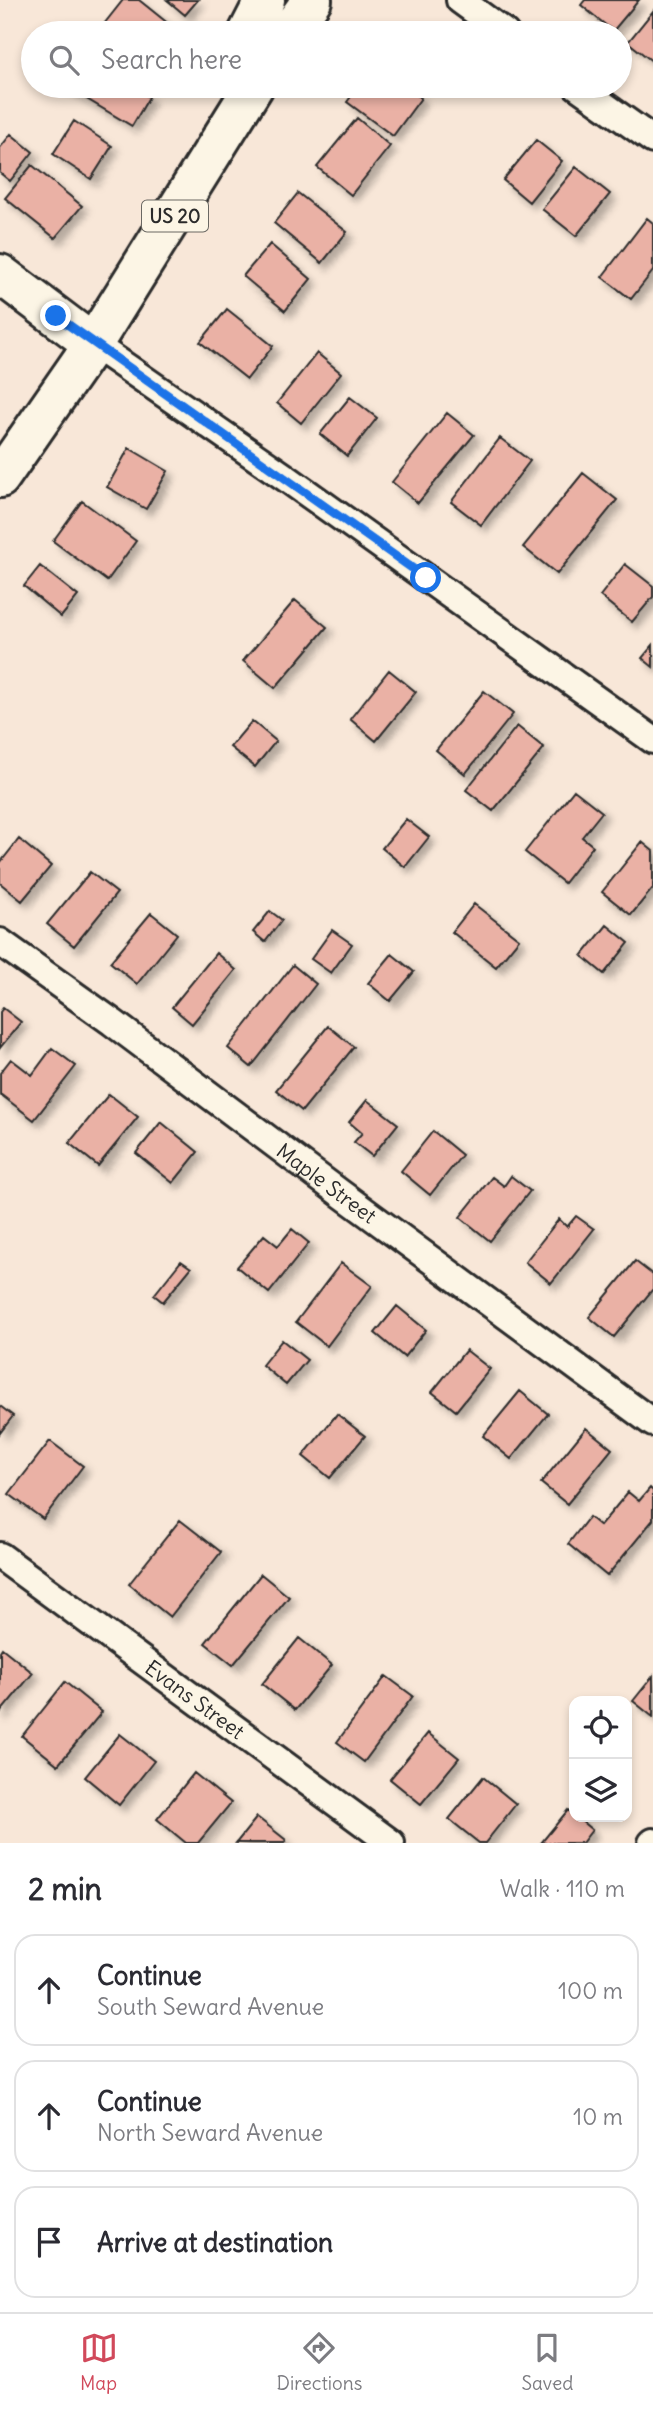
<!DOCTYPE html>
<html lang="en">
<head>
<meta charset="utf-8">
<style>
	body { margin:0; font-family:Delius,sans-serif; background:#f7f7f7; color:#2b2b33 }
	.controls { position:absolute; right:21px; bottom:21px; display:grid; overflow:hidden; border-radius:14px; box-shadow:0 4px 10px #0003 }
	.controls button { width:63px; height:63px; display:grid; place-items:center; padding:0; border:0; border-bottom:2px solid #e1e1e2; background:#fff; color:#2b2b33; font:35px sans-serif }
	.stop { position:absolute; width:21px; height:21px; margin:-16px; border:5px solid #1a73e8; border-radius:50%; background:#fff }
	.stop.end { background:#1a73e8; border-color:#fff; box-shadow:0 2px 7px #0008 }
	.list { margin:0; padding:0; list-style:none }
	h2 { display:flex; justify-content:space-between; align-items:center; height:91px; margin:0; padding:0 28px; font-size:30px }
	h2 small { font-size:23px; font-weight:400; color:#7c7c81 }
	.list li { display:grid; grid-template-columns:46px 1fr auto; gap:21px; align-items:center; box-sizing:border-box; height:112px; margin:0 14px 14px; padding:0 14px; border:2px solid #e1e1e2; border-radius:21px }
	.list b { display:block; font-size:26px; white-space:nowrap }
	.list p { margin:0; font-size:23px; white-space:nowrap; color:#7c7c81 }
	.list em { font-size:23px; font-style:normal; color:#7c7c81 }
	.icon { flex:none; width:38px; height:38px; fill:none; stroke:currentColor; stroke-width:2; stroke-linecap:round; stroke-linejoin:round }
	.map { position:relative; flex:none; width:653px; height:1843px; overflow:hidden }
	.search { position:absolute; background:#fff; box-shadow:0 4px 10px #0003; left:21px; right:21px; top:21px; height:77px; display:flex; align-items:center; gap:18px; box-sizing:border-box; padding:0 24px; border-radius:38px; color:#7c7c81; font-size:26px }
	.sheet { height:469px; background:#fff }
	nav { display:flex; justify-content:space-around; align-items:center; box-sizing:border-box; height:98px; border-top:2px solid #e1e1e2; background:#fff; font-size:19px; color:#7c7c81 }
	nav a { display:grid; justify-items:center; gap:4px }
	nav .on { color:#d1495b }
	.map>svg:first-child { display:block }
	.building { fill:#eab1a5; stroke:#2b2b2b; stroke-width:2; filter:url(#shadow) }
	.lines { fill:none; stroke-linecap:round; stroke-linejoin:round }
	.street-casing { stroke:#2b2b2b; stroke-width:32 }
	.secondary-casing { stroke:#2b2b2b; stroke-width:44 }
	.highway-casing { stroke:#2b2b2b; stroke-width:44 }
	.street { stroke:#fcf5e5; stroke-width:26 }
	.secondary { stroke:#fcf5e5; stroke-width:38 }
	.highway { stroke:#fcf5e5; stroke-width:38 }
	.route { stroke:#1a73e8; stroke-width:9 }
	.labels { text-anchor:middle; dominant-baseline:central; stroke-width:5; stroke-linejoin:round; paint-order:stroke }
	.shield { fill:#fcf5e5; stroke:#6a6863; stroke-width:2 }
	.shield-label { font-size:19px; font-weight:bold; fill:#2b2b2b }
	.street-label { font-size:21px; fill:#2b2b2b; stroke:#fcf5e5 }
</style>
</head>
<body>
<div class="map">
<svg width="653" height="1843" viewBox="0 0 653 1843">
	<defs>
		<filter id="shadow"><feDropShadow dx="6" dy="6" stdDeviation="3.5" flood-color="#0004"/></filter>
	</defs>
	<rect width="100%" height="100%" fill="#f8e7d8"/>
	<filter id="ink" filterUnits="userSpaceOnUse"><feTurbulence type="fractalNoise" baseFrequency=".0143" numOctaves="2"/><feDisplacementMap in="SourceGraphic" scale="14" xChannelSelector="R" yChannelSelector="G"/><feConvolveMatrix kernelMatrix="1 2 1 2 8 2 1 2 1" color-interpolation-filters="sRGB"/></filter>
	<g filter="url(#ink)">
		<!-- building -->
		<path class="building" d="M123,0h16l41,33h-65l-11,-9z
			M167,0h31l-13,15z
			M585,0h54l-26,31 -32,-26z
			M653,11v51l-25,-20z
			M409,23l12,10h-21z
			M65,86h65l19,11 -17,29z
			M359,86h46l16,12 -28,38 -46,-34z
			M357,118l33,28 -39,49 -34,-28z
			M74,121l38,25 -21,33 -38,-25z
			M11,134l22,18 -23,29 -10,-8v-25z
			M536,140l26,21 -33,41 -26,-22z
			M32,165l50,41 -27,32 -50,-40z
			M576,167l34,27 -34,42 -34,-27z
			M298,193l49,39 -25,31 -48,-40z
			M647,218l6,5v48l-22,28 -29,-22z
			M270,244l41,35 -26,32 -42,-35z
			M227,309l46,37 -26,33 -47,-37z
			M317,353l24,20 -40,50 -24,-20z
			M350,397l27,21 -30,38 -27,-22z
			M447,413l27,22 -56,68 -26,-21z
			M500,438l30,23 -49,64 -30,-23z
			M129,448l39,23 -22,38 -39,-22z
			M583,473l34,27 -60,74 -34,-27z
			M82,501l54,40 -29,40 -54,-40z
			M625,564l28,22v11l-21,25 -32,-26z
			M40,566l38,30 -17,21 -37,-31z
			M295,600l32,27 -52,61 -32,-27z
			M653,645v22l-11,-9z
			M389,670l27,22 -40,49 -26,-22z
			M484,691l29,23 -48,60 -29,-24z
			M252,721l24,20 -21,26 -25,-20z
			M517,726l27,22 -51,63 -27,-21z
			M574,790l28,22 -20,25 11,9 -29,37 -39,-31z
			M406,819l23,18 -24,30 -23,-19z
			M19,839l32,27 -29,35 -22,-18v-20z
			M642,842l11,9v37l-22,27 -29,-23z
			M90,872l27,21 -43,53 -27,-22z
			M474,904l45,35 -23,28 -44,-35z
			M270,911l12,9 -17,22 -12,-10z
			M151,913l26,21 -40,50 -27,-22z
			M607,925l22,18 -25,31 -22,-18z
			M332,930l20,14 -21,29 -20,-14z
			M216,953l20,17 -44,54 -20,-17z
			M392,954l22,18 -24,29 -22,-18z
			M293,965l23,19 -65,83 -23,-19z
			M3,1008l18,14 -21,26v-36z
			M328,1026l26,21 -52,64 -26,-21z
			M52,1048l24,18 -42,54 -34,-26v-21l11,-14 21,16z
			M109,1094l29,23 -40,49 -29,-23z
			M367,1100l31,24 -26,32 -18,-14 8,-9 -13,-11z
			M161,1122l37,30 -25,31 -37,-30z
			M433,1131l29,24 -32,40 -29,-24z
			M511,1176l19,15 -40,50 -30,-24 32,-40 12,9z
			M576,1216l18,13 -43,54 -26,-21 34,-43 8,8z
			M292,1229l17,14 -40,50 -32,-26 27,-32 14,11z
			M181,1261l10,7 -28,34 -9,-7z
			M635,1261l18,14v14l-39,48 -25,-20z
			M341,1263l31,23 -45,60 -31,-24z
			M397,1306l29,24 -22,27 -29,-24z
			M282,1340l25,20 -21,25 -24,-20z
			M466,1350l24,19 -34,42 -24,-19z
			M520,1391l28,23 -37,45 -28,-23z
			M0,1406l13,10 -13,17z
			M337,1414l28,22 -35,42 -27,-22z
			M586,1428l26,21 -45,55 -26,-21z
			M50,1441l33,25 -40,53 -34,-25z
			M650,1488l3,3v29l-46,56 -39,-32 21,-27 11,9 28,-34 11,9z
			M180,1520l41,32 -51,65 -41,-33z
			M261,1574l28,23 -56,68 -28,-22z
			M299,1638l33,27 -37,45 -33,-26z
			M2,1648l31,25 -33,40v-62z
			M386,1676l27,20 -49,66 -27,-20z
			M653,1676v41l-20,-16z
			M65,1682l37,30 -44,53 -36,-29z
			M428,1733l31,25 -38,46 -31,-25z
			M120,1734l34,27 -35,44 -34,-28z
			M194,1773l37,30 -33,40h-12l-29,-24z
			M483,1777l33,27 -31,39h-6l-30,-24z
			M568,1810l24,20 -10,13h-41z
			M257,1817l29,23 -2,3h-48z"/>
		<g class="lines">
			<!-- street casing -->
			<g class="street-casing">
				<g id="street">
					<path d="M460,0l45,33"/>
					<path d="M577,86l76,54"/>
					<path d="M93,344l196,136 364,260"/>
					<path id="s1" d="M0,942l112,80 228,171 313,230"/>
					<path id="s2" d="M0,1556l391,287"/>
					<path d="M652,1843l1,-1"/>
				</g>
			</g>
			<!-- secondary casing -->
			<g class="secondary-casing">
				<path id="secondary" d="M0,274l93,70"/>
			</g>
			<!-- highway casing -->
			<g class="highway-casing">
				<path id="highway" d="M248,33l17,-33
					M288,33l24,-33
					M0,478l93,-134 161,-258"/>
			</g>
			<!-- street -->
			<use href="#street" class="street"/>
			<!-- secondary -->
			<use href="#secondary" class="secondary"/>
			<!-- highway -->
			<use href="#highway" class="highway"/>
		</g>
	</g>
	<g class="lines" filter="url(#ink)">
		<!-- route -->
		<path class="route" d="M56,316l370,262"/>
	</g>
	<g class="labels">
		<!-- shield labels -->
		<rect class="shield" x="142" y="200.5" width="66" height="31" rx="5"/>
		<g class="shield-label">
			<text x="175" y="216">US 20</text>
		</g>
		<!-- street labels -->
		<g class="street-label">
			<text stroke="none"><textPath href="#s1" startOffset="406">Maple Street</textPath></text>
			<text stroke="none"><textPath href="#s2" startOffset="242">Evans Street</textPath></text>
		</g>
	</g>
</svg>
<div class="controls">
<button><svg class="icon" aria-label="locate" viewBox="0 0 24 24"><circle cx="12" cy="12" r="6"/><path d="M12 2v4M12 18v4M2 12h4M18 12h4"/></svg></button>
<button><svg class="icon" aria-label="layers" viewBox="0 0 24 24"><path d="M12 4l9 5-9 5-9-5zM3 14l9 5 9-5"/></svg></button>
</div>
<div class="stop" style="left:426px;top:578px"></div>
<div class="stop end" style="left:56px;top:316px"></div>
<div class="search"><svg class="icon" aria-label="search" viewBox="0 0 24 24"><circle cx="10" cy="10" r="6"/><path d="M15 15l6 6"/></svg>Search here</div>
</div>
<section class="sheet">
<h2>2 min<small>Walk · 110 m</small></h2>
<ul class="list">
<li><svg class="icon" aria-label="ahead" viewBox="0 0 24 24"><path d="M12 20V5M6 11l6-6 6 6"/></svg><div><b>Continue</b><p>South Seward Avenue</p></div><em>100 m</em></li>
<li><svg class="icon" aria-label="ahead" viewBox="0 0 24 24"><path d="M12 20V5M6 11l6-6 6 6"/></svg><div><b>Continue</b><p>North Seward Avenue</p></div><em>10 m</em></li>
<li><svg class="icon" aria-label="arrive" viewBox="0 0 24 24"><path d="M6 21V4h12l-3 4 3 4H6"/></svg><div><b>Arrive at destination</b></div></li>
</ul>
</section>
<nav>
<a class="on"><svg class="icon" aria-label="map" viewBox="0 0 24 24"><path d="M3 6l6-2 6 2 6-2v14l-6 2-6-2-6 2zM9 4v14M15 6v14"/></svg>Map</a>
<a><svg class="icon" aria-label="directions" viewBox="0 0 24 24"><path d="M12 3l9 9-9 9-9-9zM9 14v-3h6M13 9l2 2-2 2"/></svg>Directions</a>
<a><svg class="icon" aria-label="saved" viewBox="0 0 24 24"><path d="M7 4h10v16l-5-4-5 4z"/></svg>Saved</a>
</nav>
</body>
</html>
